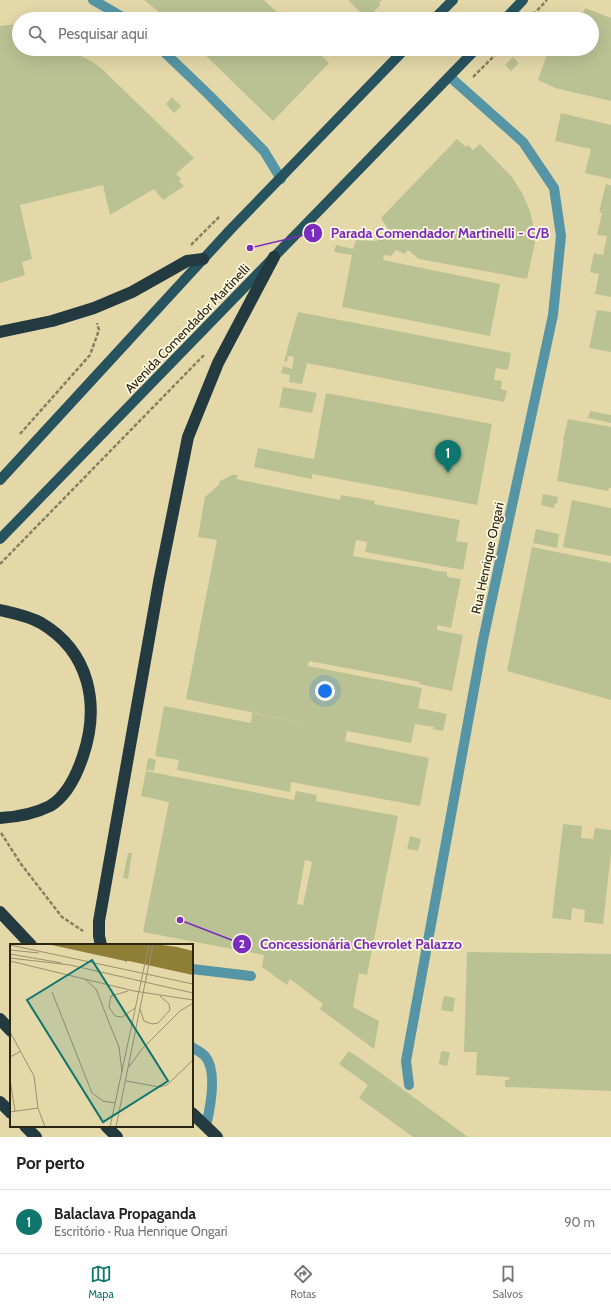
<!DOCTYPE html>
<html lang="pt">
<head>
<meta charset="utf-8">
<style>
	body { margin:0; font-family:Cabin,sans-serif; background:#f6f6f6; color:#222 }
	.you { position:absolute; left:325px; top:691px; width:14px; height:14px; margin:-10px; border:3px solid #fff; border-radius:50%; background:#1a73e8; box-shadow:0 0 0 6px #1a73e833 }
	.badge { display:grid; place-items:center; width:26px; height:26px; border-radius:50%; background:#0f766e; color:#fff; font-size:13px; font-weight:700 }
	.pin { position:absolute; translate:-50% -33px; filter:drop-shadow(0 1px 2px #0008) }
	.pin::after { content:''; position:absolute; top:21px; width:14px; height:12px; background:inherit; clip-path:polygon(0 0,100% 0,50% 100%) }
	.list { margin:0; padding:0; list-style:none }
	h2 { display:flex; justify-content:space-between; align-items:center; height:52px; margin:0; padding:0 16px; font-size:17px }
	h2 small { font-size:13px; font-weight:400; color:#767676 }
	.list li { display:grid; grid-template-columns:26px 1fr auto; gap:12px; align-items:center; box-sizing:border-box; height:64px; padding:0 16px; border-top:1px solid #e0e0e0 }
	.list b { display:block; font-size:15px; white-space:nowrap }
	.list p { margin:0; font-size:13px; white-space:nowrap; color:#767676 }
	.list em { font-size:13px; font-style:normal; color:#767676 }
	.icon { flex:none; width:22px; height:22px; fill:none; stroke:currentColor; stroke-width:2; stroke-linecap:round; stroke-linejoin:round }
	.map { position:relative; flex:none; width:611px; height:1137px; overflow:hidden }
	.search { position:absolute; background:#fff; box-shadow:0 4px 16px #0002; left:12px; right:12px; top:12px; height:44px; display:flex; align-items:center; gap:10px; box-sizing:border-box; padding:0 14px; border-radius:22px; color:#767676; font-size:15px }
	.sheet { height:116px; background:#fff }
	nav { display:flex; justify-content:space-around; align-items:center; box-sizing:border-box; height:56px; border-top:1px solid #e0e0e0; background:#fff; font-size:11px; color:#767676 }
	nav a { display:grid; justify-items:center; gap:2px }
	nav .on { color:#0f766e }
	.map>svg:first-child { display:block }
	.building { fill:#bac294; fill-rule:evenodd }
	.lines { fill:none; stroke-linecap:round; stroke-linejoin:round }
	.path { stroke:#887f5f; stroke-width:2.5; stroke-dasharray:4 2; stroke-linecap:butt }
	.minor { stroke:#5695a5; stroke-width:10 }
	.major { stroke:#26535e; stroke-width:10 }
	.highway { stroke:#233a40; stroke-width:12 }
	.labels { text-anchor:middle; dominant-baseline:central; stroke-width:3.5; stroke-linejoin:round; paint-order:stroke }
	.street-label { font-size:13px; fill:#2b2614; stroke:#fff9e1 }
	.inset-road { fill:none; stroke:#9a916d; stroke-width:1 }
	.view { fill:#0f766e; fill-opacity:0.15; stroke:#0f766e; stroke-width:2 }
	.inset-edge { fill:none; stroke:#2b2614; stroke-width:2 }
	.leader { fill:none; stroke:#7b2cbf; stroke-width:1.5 }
	.callout-dot { fill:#7b2cbf; stroke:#fff9e1; stroke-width:1.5 }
	.mark-label { font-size:12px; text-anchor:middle; font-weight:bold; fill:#fff }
	.callout-label { font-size:14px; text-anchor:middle; font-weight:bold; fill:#7b2cbf; stroke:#fff9e1; stroke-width:3.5; stroke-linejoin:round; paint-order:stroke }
</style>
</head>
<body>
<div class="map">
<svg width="611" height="1137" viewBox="0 0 611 1137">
	<rect width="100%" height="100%" fill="#e4d8a9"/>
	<!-- building -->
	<path class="building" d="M144,0h120l20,19h-116z
		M348,0h34l-3,3 1,2 -13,14z
		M585,8l26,10v83l-56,-13 -17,-8 11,-31h43v-30h-11z
		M47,13l16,5 -1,1h-17z
		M18,24l1,25h47l25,12 10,7 93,90 -18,16 5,5 -2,2 5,5 -21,14 -9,-11 -44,26 -7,-30 -83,20 12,54 -10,3 3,13 -25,8v-257z
		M199,49h116l14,14 -56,58z
		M513,57l6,6 -8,8 -6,-6z
		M172,97l9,9 -7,7 -8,-9z
		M561,113l50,12v54l-26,-6 6,-24 -36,-8z
		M457,139l9,8 2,-2 5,5 7,-6 32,33 10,16 8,18 6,27 -9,41 -108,-20 -11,-9 -3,4 -9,-4 -5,6 -7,-1 -1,5 117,24 -10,52 -148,-29 10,-52 -18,-3 2,-7 17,4 3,-9 21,1 11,-12 -7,-11z
		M606,184l5,2v111l-16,-3 4,-20 -9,-2 4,-19 9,2 4,-19 -10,-1 5,-22 -3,-1z
		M597,310l14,2v40l-22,-4z
		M298,312l213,41 -3,17 -12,-2 -2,12 8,1 -1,8 6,2 -3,11 -197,-39 -5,21 -13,-2 1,-7 -9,-2 2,-7 9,3 2,-12 -6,-1 -1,6 -3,-1z
		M283,387l34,6 -5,20 -33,-6z
		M326,393l166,31 -15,81 -165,-31v5l-58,-12 4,-19 56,11z
		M590,411l21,4v8l-23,-5z
		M568,419l43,8v61h-2l-1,3 -51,-10 7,-41h-1z
		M232,475h6l-2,4 104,21 1,-5 34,6 -1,3 86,16 -4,21 12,2 -5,27 -98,-18 2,-10 -11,-2 -3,16 78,13v1l16,2v5l14,2 -10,49 -14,-3v5l26,5 -11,56 -33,-7 1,-2 -111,-21 -1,5 114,22 -4,20 29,6 -4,17 -10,-2 1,-2 -19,-3 -4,19 -64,-12 -2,10 84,17 -9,48 -129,-24 -1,10 -113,-22 2,-10 -24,-4 9,-50 87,17 1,-10 51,10 -117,-24 31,-159 -19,-3 7,-40 14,-12 1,-4z
		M543,494l15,3 -1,7 -2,-1 -1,5 -13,-3z
		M572,500l39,8v48l-48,-9z
		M536,529l23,5 -2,14 -24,-5z
		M532,547l79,16v137l-104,-29z
		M148,758l8,2 -2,11 -8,-1z
		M146,771l148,29 2,-9 21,4 -1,6 82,15 -31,159 -8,-2 -6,34 26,14 -5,28 -54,-40 3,-5 -33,-25 -3,6 -25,-18 2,-12 -121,-23 26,-130 -28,-6zM305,860l7,2 -9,43 -6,-1z
		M563,824l19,2 -1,12 12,1 2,-11 16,2v23l-8,71 -19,-2 1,-12 -13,-2 -1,12 -19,-2z
		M410,836l11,3 -3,12 -11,-2z
		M128,853h4l-4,26 -5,-1z
		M467,952l144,2v137l-106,-4v-7h4v-3l-33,-2 1,-23h-13z
		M444,996l11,2 -2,14 -12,-2z
		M349,1051l29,20 90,66h-55l-54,-39 9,-13 -29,-21z
		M441,1051l9,1 -3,14 -8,-2z"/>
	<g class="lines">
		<!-- path -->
		<path class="path" d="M529,19l18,-19
			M473,77l28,-28
			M191,245l28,-28
			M20,434l70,-79 9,-25 -2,-7
			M0,564l204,-209
			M1,833l20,31 41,53 21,14"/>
		<!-- minor -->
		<path class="minor" d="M93,0l33,19
			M161,49l48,46 55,56 17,28
			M192,969l59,7
			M192,1047c4,3 9,5 13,9 13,15 5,53 1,70
			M409,1085l-3,-24 77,-421 70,-325 8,-79 -7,-48 -31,-46 -73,-65"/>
		<!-- major -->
		<path class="major" d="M434,19l19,-19
			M505,19l18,-19
			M0,480l230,-250 175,-181
			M0,539l476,-490"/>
		<!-- highway -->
		<path class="highway" d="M0,332l52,-11 42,-13 38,-16 55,-31 16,-2
			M0,610c13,3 29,6 41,13 49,29 59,82 42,133 -6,18 -16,40 -33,50 -16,8 -32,11 -50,12
			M0,912l31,33
			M101,945l-2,-9v-15l60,-339 29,-145 30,-74 56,-106
			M0,1019l11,12
			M0,1102l11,11
			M192,1113l25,24
			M25,1126l11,11
			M106,1126l11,11"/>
	</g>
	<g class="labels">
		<!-- street labels -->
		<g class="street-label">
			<text transform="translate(187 328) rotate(-46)">Avenida Comendador Martinelli</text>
			<text transform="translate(487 558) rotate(-78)">Rua Henrique Ongari</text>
		</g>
	</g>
	<!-- overview -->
	<g transform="translate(10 944)">
		<rect width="183" height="183" fill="#e4d8a9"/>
		<path d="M37,0h108l22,3 16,4v24l-64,-14h-3l1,3 -2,-3z" fill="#8f7e36"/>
		<path class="inset-road" d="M0,1l183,39M0,6l29,3M0,10l52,9M0,14l60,7 123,28M0,17l124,30 59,9M75,35l11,10 16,41 7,17 3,25M118,47l-17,5 -2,11 6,9 7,1 13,-9M42,48l40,101 11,8 12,2M130,65l4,12 8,3 6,-1 12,-13 -1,-6 -9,-8M0,88l24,44 4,32 7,19M0,113l11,-6M119,123l12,-17 39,-39 13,-8M0,136l5,31M116,137l34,6 7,-2 26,-25M0,168l28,-4M100,183l39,-183M106,183l37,-183"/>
		<path class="view" d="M82,16l76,121 -65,41 -76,-122z"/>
		<rect width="183" height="183" class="inset-edge"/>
	</g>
	<!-- callouts -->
	<path class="leader" d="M250 248L313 233M180 920L242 944"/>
	<g class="callout-dot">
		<circle cx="250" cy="248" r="4"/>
		<circle cx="180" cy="920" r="4"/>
		<circle cx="313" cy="233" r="10"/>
		<circle cx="242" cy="944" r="10"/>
	</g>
	<g class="mark-label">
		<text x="313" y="237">1</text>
		<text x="242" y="948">2</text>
	</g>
	<g class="callout-label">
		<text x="440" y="238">Parada Comendador Martinelli - C/B</text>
		<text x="361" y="949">Concessionária Chevrolet Palazzo</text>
	</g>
</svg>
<div class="you"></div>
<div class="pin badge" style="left:448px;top:473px">1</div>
<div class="search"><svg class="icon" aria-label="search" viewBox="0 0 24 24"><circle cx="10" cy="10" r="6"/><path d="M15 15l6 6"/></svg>Pesquisar aqui</div>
</div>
<section class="sheet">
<h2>Por perto<small></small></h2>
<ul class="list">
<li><span class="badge">1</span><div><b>Balaclava Propaganda</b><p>Escritório · Rua Henrique Ongari</p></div><em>90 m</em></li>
</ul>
</section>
<nav>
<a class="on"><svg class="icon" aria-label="map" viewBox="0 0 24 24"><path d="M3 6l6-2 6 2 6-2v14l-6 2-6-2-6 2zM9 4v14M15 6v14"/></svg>Mapa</a>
<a><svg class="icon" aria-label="directions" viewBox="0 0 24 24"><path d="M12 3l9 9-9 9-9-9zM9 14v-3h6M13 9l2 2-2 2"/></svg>Rotas</a>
<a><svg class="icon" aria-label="saved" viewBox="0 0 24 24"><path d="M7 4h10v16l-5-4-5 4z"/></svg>Salvos</a>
</nav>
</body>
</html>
